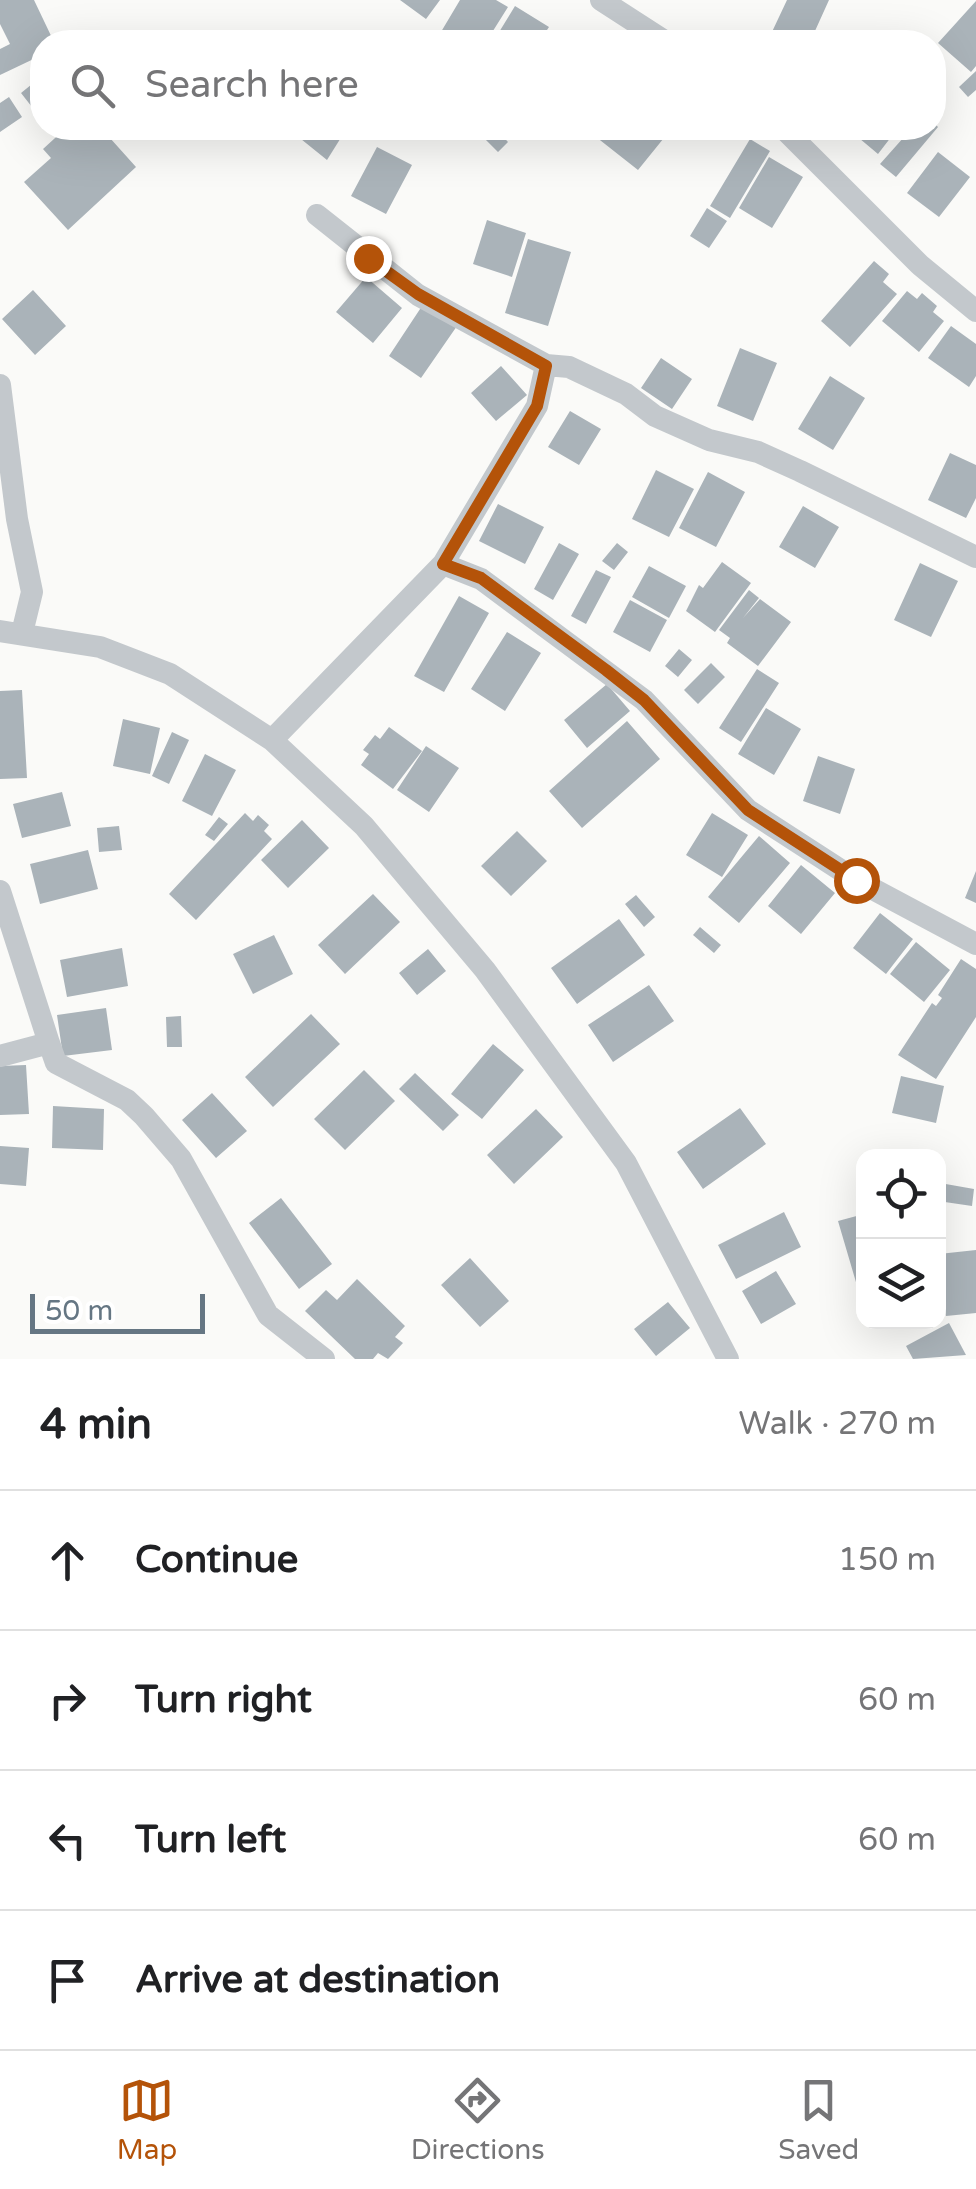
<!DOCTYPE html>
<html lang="en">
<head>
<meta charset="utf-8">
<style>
	body { margin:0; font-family:"Varela Round",sans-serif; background:#f6f6f6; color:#202124 }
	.controls { position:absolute; right:30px; bottom:30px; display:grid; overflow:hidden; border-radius:20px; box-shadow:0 10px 40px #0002 }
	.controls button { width:90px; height:90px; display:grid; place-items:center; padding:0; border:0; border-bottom:2px solid #e0e0e0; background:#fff; color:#202124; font:50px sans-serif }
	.scale { position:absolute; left:30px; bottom:25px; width:175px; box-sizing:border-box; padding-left:10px; border:5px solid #657683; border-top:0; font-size:28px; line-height:35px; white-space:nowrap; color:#657683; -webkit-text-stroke:8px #fff; paint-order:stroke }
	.stop { position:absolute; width:30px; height:30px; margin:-22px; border:8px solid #b45309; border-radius:50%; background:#fff }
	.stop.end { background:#b45309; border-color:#fff; box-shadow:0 2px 10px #0008 }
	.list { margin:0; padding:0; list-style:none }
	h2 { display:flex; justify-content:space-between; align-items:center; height:130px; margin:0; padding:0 40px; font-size:42px }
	h2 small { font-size:32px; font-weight:400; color:#757577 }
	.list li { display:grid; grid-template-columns:65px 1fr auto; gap:30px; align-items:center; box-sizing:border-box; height:140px; padding:0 40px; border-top:2px solid #e0e0e0 }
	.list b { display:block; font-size:38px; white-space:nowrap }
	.list em { font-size:32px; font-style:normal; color:#757577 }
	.icon { flex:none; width:55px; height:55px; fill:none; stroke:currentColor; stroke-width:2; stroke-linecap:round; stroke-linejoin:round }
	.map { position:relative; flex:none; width:976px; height:1359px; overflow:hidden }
	.search { position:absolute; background:#fff; box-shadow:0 10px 40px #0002; left:30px; right:30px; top:30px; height:110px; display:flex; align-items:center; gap:25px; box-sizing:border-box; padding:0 35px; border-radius:40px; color:#757577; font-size:38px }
	.sheet { height:690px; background:#fff }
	nav { display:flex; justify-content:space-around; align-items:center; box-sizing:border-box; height:140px; border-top:2px solid #e0e0e0; background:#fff; font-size:28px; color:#757577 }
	nav a { display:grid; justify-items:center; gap:5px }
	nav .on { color:#b45309 }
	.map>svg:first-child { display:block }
	.building { fill:#aab3b9 }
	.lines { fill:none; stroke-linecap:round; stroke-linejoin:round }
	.minor { stroke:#c3c8cc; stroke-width:22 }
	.route { stroke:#b45309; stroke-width:12 }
</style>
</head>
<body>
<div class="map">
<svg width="976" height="1359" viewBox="0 0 976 1359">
	<rect width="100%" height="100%" fill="#fafaf8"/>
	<!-- building -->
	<path class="building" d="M0,0h34l20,42h-12v13l-42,20v-26l10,-5 -10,-20z
		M400,0h40l-14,19z
		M460,0h36l12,7 -22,35h-51z
		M787,0h42l-19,42h-20l-19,-8z
		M976,1v65l-5,6 -33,-29z
		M515,6l34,21 -10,15h-46z
		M976,71v19l-8,7 -9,-10z
		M42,76v38l-3,2 -18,-23z
		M9,97l13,20 -22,15v-29z
		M934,123l4,4 -42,50 -16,-13 32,-36h22z
		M66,128l10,7 8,-7h17l35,39 -68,63 -44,-48 27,-24 -8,-9z
		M300,128h47l-20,32 -31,-25z
		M495,128l13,14 -10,10 -14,-14z
		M595,128h77l-34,42 -47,-37z
		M847,128h51l-20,26z
		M750,139l20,12 -40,67 -20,-12z
		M377,147l35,18 -26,49 -35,-18z
		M938,152l32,25 -31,40 -32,-24z
		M769,157l34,20 -31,51 -33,-20z
		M707,208l20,13 -18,27 -19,-12z
		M487,220l39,13 -14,44 -39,-13z
		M528,239l43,13 -23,74 -43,-13z
		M874,261l15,13 -6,8 14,12 -47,53 -29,-26z
		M366,277l36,31 -29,35 -37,-31z
		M33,290l33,36 -31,29 -33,-36z
		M907,291l10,8 5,-6 15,13 -4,6 11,9 -25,31 -37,-31z
		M424,303l33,23 -36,52 -32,-22z
		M951,326l25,18v32l-7,11 -41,-29z
		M740,348l37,15 -24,58 -36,-15z
		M661,358l31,21 -20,30 -31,-21z
		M501,366l26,29 -31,26 -25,-28z
		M830,376l35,22 -32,52 -35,-21z
		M570,411l31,18 -22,36 -31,-18z
		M950,453l26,12v33l-10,20 -38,-18z
		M656,470l38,19 -25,48 -37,-18z
		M708,472l37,20 -29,55 -37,-19z
		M498,504l46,23 -19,37 -46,-23z
		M803,506l36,21 -24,41 -36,-21z
		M559,543l20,11 -26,46 -19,-11z
		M617,543l11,9 -14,18 -12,-9z
		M722,562l29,21 -36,49 -29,-21 13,-26 4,3z
		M920,563l38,18 -27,56 -37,-17z
		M649,566l37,20 -17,32 -37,-21z
		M596,570l15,7 -25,47 -15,-8z
		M749,590l10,8 -16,20 17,-19 31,23 -33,44 -31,-23 3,-5 -11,-8z
		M459,596l30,17 -45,79 -30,-16z
		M630,600l37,20 -17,32 -37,-20z
		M507,632l34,21 -36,58 -34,-22z
		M679,649l13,11 -14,17 -13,-11z
		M711,663l14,14 -27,27 -14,-14z
		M757,669l22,14 -38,59 -22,-14z
		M607,684l23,27 -43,37 -23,-28z
		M22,690l5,88 -27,1v-88z
		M766,708l35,21 -27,46 -36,-21z
		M123,719l37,9 -10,46 -37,-8z
		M627,721l33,38 -78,69 -33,-37z
		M389,727l33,24 -29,38 -32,-24 8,-11 -6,-4 12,-15 5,4z
		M172,732l17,8 -20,44 -17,-8z
		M426,746l33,22 -30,44 -32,-22z
		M205,754l31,16 -24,46 -30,-15z
		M818,756l37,13 -15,45 -37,-13z
		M62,792l9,34 -49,12 -9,-34z
		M245,813l8,8 5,-6 11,10 -5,6 8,8 -76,81 -27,-26z
		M712,813l36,22 -26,42 -36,-22z
		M219,817l9,7 -14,17 -9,-6z
		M302,820l27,28 -41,40 -27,-28z
		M119,826l3,24 -23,2 -2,-24z
		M517,831l30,30 -36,35 -30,-30z
		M759,836l31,27 -51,60 -31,-26z
		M88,850l10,39 -58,15 -10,-40z
		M801,865l34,28 -34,41 -33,-28z
		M976,871v32l-11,-5z
		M373,894l27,28 -55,52 -27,-29z
		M636,895l19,22 -11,10 -19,-23z
		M880,913l33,26 -27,35 -33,-26z
		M619,919l26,36 -68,49 -26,-36z
		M700,927l21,18 -7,8 -21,-18z
		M274,935l19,39 -40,20 -20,-40z
		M916,942l34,28 -26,32 -34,-28z
		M122,948l6,38 -61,11 -7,-37z
		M428,949l18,22 -29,24 -18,-22z
		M961,959l15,10v48l-40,62 -38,-24 34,-52 4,3 6,-8 -4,-3z
		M649,985l25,36 -61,41 -25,-37z
		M106,1008l6,42 -49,6 -6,-41z
		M311,1014l29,30 -67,63 -28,-30z
		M181,1016l1,31h-15l-1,-30z
		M493,1044l31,26 -42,49 -31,-25z
		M26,1065l3,49 -29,1v-49z
		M364,1070l31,31 -50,49 -31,-31z
		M415,1073l44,42 -16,16 -44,-42z
		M901,1076l43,10 -8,37 -44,-10z
		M212,1093l35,38 -31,27 -34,-38z
		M53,1106l51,3 -1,41 -51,-2z
		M740,1108l26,36 -63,45 -26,-37z
		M536,1109l27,28 -49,47 -27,-29z
		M0,1146l29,2 -3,38 -26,-2z
		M940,1183l34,6 -2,17 -34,-5z
		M281,1198l51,66 -33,25 -50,-66z
		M784,1212l17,35 -65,32 -18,-34z
		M864,1214v91l-1,1 -25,-85z
		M976,1250v63l-30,3 -7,-62z
		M470,1258l39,43 -29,26 -39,-42z
		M776,1271l20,33 -35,20 -19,-33z
		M357,1279l48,47 -10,11 8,6 -15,16 -10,-6 -5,6h-18l-50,-48 21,-21 11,10z
		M668,1302l22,26 -34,28 -22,-27z
		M949,1323l17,32 -53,4 -7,-13z"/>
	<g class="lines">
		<!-- minor -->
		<path class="minor" d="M601,0l65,42
			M783,128l137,137 56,46
			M317,215l101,80 128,70 23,2 57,27 29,22 54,24 49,12 42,19 176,86
			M0,385l17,134 15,73 -10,41
			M443,564l94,-158 9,-41
			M0,631l100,16 70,27 102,66 92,86 121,144 141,193 102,196
			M272,740l171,-176 38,15 163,121 104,110 108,70 120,64
			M0,891l49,152 -49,13
			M49,1043l7,20 71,37 17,16 37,43 87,156 56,44"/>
	</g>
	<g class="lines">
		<!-- route -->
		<path class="route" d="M368,258l50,36 128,72 -9,40 -94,158 38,14 125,92 38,30 104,110 108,70"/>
	</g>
</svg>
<div class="controls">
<button><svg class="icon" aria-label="locate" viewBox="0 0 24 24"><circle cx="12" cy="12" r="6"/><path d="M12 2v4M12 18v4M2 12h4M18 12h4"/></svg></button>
<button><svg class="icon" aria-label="layers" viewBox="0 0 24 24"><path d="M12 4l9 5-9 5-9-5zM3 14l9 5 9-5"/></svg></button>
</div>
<div class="scale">50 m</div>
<div class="stop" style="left:856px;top:880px"></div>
<div class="stop end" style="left:368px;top:258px"></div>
<div class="search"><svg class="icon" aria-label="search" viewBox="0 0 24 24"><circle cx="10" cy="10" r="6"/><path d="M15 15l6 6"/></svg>Search here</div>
</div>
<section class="sheet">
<h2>4 min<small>Walk · 270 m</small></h2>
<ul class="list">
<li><svg class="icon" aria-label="ahead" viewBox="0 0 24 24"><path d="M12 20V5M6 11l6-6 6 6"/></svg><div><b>Continue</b></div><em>150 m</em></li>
<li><svg class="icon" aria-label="right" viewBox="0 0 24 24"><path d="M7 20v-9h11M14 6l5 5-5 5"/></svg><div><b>Turn right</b></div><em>60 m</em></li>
<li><svg class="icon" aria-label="left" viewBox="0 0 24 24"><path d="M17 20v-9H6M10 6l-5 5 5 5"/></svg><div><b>Turn left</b></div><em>60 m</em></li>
<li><svg class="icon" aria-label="arrive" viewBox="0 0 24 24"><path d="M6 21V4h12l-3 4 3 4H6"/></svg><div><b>Arrive at destination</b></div></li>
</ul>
</section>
<nav>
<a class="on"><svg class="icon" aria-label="map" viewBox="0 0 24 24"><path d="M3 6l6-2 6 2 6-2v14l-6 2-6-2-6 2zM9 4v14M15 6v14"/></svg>Map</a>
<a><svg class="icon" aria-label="directions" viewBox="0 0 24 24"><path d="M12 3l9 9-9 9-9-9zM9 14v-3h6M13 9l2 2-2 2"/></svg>Directions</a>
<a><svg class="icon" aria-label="saved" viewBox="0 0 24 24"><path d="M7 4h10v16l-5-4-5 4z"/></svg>Saved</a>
</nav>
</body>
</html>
